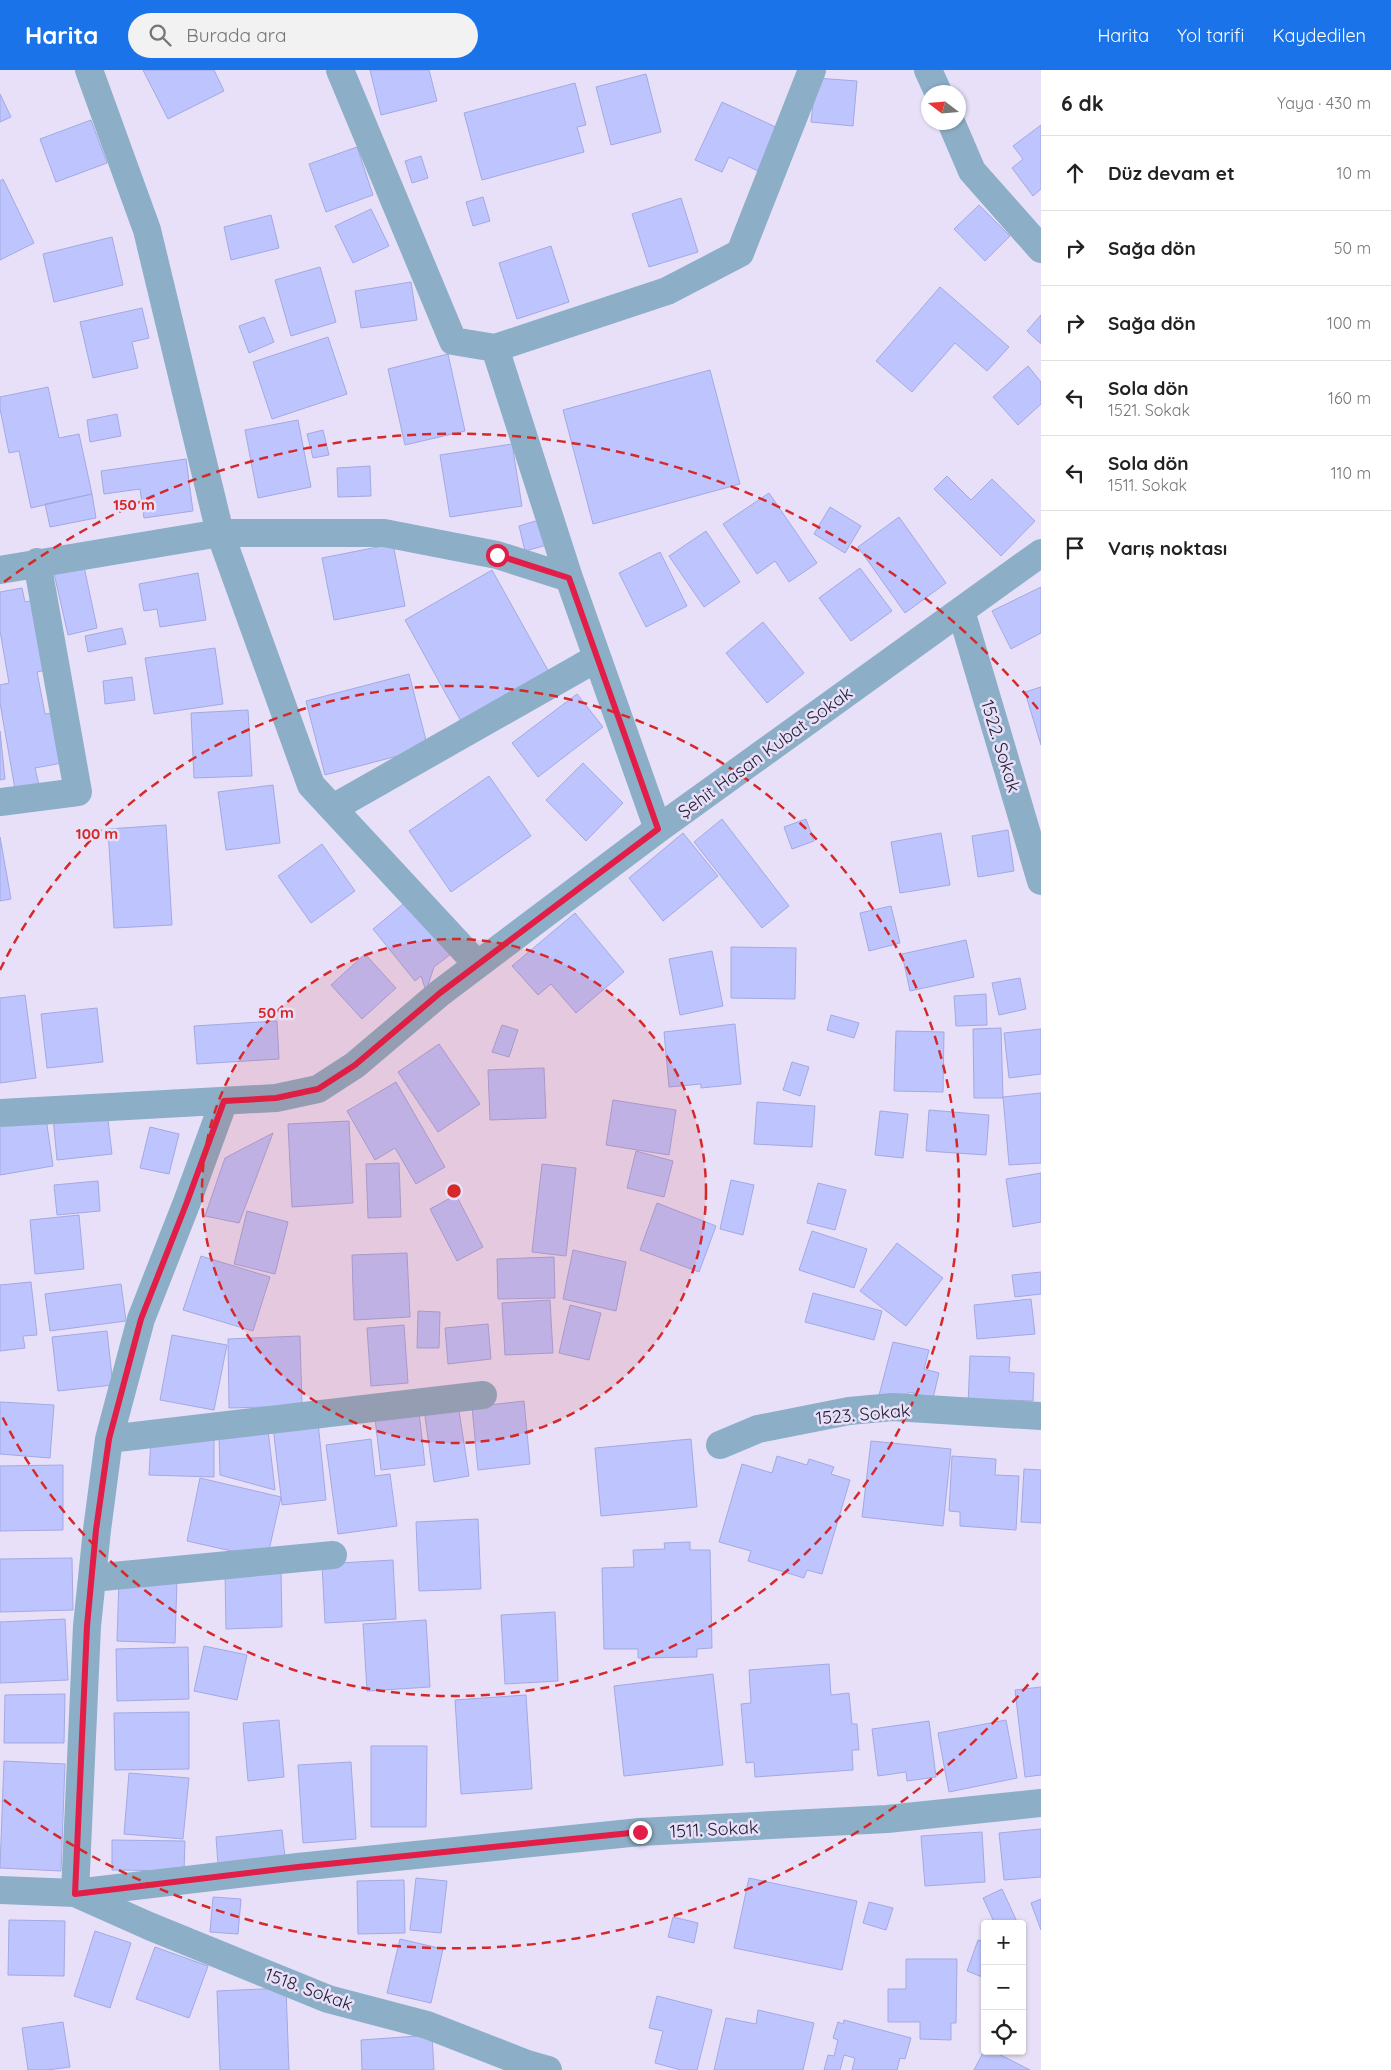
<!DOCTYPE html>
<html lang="tr">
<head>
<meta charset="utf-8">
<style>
	body { margin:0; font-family:Quicksand,sans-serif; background:#f2f2f2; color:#222 }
	.controls { position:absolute; right:15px; bottom:15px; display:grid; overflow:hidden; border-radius:5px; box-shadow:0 1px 4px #0004 }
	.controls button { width:45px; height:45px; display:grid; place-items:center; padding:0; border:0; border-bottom:1px solid #e0e0e0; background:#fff; color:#222; font:25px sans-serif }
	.compass { position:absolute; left:921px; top:15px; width:45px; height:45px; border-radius:50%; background:#fff; box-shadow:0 1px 4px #0004; rotate:286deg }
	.stop { position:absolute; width:15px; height:15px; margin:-11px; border:4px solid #e11d48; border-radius:50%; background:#fff }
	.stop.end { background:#e11d48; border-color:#fff; box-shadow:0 1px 5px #0008 }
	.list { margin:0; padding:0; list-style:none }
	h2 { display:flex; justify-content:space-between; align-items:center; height:65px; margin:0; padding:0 20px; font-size:21px }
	h2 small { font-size:16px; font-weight:400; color:#767676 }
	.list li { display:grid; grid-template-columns:32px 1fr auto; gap:15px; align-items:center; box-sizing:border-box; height:75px; padding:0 20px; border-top:1px solid #e0e0e0 }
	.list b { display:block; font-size:19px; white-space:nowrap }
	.list p { margin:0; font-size:16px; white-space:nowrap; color:#767676 }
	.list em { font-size:16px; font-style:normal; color:#767676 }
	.icon { flex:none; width:28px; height:28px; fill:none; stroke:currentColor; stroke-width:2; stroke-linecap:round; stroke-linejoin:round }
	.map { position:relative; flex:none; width:1041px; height:2000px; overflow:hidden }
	header { display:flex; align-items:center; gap:30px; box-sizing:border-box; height:70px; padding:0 25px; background:#1a73e8; color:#fff }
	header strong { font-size:24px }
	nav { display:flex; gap:28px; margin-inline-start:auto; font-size:18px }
	.search { width:350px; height:45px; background:#f2f2f2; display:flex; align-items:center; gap:12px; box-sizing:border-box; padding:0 18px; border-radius:28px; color:#767676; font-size:19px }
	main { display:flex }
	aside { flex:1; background:#fff }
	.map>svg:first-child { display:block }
	.building { fill:#bec4fe; stroke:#a3a9e1 }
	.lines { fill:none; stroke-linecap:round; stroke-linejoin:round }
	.minor { stroke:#8caec6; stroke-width:28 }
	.route { stroke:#e11d48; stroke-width:6 }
	.ring { fill:none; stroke:#d62828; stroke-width:2.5; stroke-dasharray:9 6 }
	.labels { text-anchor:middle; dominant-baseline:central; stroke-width:5; stroke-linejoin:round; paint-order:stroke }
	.street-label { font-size:18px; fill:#272035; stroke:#e7e0f8 }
	.centre { fill:#d62828; stroke:#e7e0f8; stroke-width:2.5 }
	.ring-label { font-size:15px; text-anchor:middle; font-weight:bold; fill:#d62828; stroke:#e7e0f8; stroke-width:5; stroke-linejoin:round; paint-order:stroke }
</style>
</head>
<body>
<header>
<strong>Harita</strong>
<div class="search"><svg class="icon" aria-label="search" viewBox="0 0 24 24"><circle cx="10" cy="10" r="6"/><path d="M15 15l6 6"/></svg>Burada ara</div>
<nav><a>Harita</a><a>Yol tarifi</a><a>Kaydedilen</a></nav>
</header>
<main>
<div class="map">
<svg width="1041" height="2000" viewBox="0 0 1041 2000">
	<rect width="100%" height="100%" fill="#e7e0f8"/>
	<!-- building -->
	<path class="building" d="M143,0h71l10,21 -56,28z
		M370,0h59l8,31 -56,14z
		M646,4l15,58 -50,13 -15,-58z
		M816,8l41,3 -4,45 -42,-4z
		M575,13l11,42 -9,2 7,25 -102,28 -18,-67z
		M0,24l11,23 -11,5z
		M722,32l58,27 -20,43 -31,-15 -7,15 -27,-12z
		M91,50l16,43 -51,19 -16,-43z
		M1041,55v64l-8,7 -21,-28 11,-9 -10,-13z
		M357,77l16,48 -47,17 -17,-48z
		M421,86l7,22 -16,5 -7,-22z
		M3,109l31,64 -34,17v-79z
		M483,127l7,24 -17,5 -7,-24z
		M681,128l17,54 -49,15 -17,-53z
		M979,135l31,31 -25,25 -31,-32z
		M371,139l18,37 -36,17 -18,-37z
		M271,145l8,33 -48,12 -7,-33z
		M112,167l11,48 -69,17 -11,-48z
		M551,176l18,56 -52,17 -18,-56z
		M320,197l16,55 -45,14 -16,-56z
		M411,212l6,38 -56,8 -6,-37z
		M940,217l69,60 -22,24 -32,-28 -43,49 -36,-31z
		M142,238l7,30 -17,4 6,26 -45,10 -13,-56z
		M1041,245v29l-14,-13z
		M264,247l10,25 -25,11 -10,-27z
		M328,267l19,57 -75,25 -19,-57z
		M448,284l17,77 -60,14 -17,-76z
		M1028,296l13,16v22l-23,21 -25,-28z
		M710,300l30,114 -147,40 -30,-114z
		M48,317l11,51 20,-4 13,60 -61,14 -12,-57 -10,2 -9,-44v-12z
		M117,344l4,22 -31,6 -3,-22z
		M298,350l13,67 -53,11 -13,-68z
		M323,360l6,25 -16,3 -6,-24z
		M512,374l10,62 -72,11 -10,-62z
		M186,389l7,52 -49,7 -4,-29 -36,5 -3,-23z
		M370,396l1,30 -33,1 -1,-29z
		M947,406l24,24 21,-21 43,42 -34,35 -67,-67z
		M769,423l48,70 -28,19 -14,-21 -18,13 -34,-50z
		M92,424l4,24 -46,9 -5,-23z
		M830,437l31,19 -16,27 -31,-19z
		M899,447l47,66 -41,30 -47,-66z
		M539,450l8,25 -22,6 -6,-25z
		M706,461l34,51 -36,25 -35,-51z
		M393,474l12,62 -71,14 -12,-62z
		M660,482l27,54 -41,21 -27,-54z
		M83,492l14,66 -29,7 -15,-66z
		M860,498l32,43 -41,30 -32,-43z
		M492,500l58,104 -88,49 -57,-103z
		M198,503l8,47 -46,7 -3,-18 -13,2 -5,-27z
		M1041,517v46l-30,16 -19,-38z
		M22,518l3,14 14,-3 13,70 -15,3 8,42 8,-1 9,50 -27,5 4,17 -24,4 -15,-86v-18l9,-2 -9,-52v-39z
		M763,552l41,51 -37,30 -41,-50z
		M122,558l4,16 -38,8 -3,-16z
		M215,578l8,56 -69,10 -9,-56z
		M409,604l19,74 -103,27 -19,-74z
		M132,607l3,23 -30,4 -2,-23z
		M1041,617v58l-16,-53z
		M577,624l26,33 -65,50 -26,-34z
		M248,640l4,66 -58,2 -3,-65z
		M0,661l5,48 -5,1z
		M583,693l40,40 -37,38 -40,-41z
		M489,706l42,60 -80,56 -42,-61z
		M273,715l7,58 -54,7 -8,-58z
		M722,749l67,87 -27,22 -68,-86z
		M806,749l8,22 -22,8 -8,-22z
		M166,755l6,100 -58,3 -6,-99z
		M1008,760l6,41 -36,6 -6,-41z
		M683,763l35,43 -55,45 -34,-43z
		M941,763l9,52 -50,8 -9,-51z
		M0,767l11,62 -11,2z
		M322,774l33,47 -44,32 -33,-47z
		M408,830l43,54 -17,13 -8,24 -5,-15 -6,5 -42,-52z
		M891,836l9,37 -31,8 -9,-38z
		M575,843l49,59 -48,41 -25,-29 -13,11 -26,-29z
		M966,870l8,37 -64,14 -8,-37z
		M731,877l65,1 -1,51 -64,-1z
		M712,881l11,55 -43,9 -11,-56z
		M365,884l31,34 -34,31 -31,-34z
		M1020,908l6,31 -27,6 -7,-32z
		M986,924l1,31 -31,1 -2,-30z
		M25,925l11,83 -36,5v-85z
		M97,938l6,54 -56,6 -6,-54z
		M831,945l28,8 -5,15 -27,-8z
		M277,951l2,38 -82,5 -3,-38z
		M735,954l6,60 -40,4v-4l-32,3 -5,-55z
		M502,955l16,5 -9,27 -17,-5z
		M1001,958l2,70h-29l-1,-69z
		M1041,959v45l-32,4 -5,-45z
		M896,961l48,1 -1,60 -49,-1z
		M439,974l41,60 -42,28 -40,-60z
		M792,992l17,5 -9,29 -17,-6z
		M544,998l2,50 -56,2 -2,-50z
		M396,1012l49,85 -29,17 -21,-36 -20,12 -28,-49z
		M1041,1023v70l-32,2 -6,-68z
		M613,1030l63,10 -7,45 -63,-10z
		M757,1032l58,4 -3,41 -58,-3z
		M929,1040l60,5 -3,40 -60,-4z
		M880,1041l28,3 -5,44 -28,-3z
		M107,1042l5,42 -55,6 -4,-43z
		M46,1048l7,48 -53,9v-49z
		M349,1051l4,82 -61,4 -4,-83z
		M150,1057l29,7 -10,40 -29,-6z
		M273,1063l-34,90 -34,-7 20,-58z
		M636,1081l37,10 -9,36 -37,-9z
		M399,1093l2,54 -33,1 -2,-54z
		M542,1094l34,4 -10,88 -34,-4z
		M1041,1103v49l-28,5 -7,-48z
		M731,1110l23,5 -11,50 -23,-6z
		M98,1111l2,30 -43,4 -3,-30z
		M818,1113l28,7 -11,40 -28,-7z
		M456,1125l27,52 -26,14 -27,-52z
		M657,1133l59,23 -17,46 -59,-22z
		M247,1141l41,11 -13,52 -41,-10z
		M79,1145l5,54 -49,5 -5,-54z
		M812,1161l55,18 -13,39 -55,-18z
		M897,1173l46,35 -37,48 -46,-35z
		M573,1180l53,12 -10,49 -53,-12z
		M407,1183l3,64 -56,3 -2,-65z
		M201,1186l69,21 -17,54 -70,-21z
		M554,1187l1,41 -57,1 -1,-40z
		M1041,1202v22l-26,3 -3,-22z
		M31,1212l6,53 -14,1 2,12 -25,3v-66z
		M121,1214l5,37 -76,10 -5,-37z
		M813,1223l69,18 -8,29 -69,-18z
		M1031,1229l4,35 -58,5 -3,-34z
		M550,1230l3,53 -48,2 -3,-52z
		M570,1235l31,8 -12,47 -30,-7z
		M418,1241l22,1 -1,36h-22z
		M488,1254l3,35 -43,5 -3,-36z
		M404,1255l4,58 -37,3 -4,-58z
		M107,1261l6,54 -55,6 -6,-54z
		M172,1265l55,10 -13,65 -54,-10z
		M300,1266l2,70 -73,2 -1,-69z
		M893,1272l36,8 -5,19 15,4 -6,25 -24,-6 -3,13 -28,-6z
		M970,1286l40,1 -1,15 25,1 -1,28 -25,-1v7l-40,-1z
		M524,1331l6,63 -52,6 -6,-63z
		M0,1332l54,3 -4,53 -50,-4z
		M458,1334l11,72 -35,6 -10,-73z
		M419,1342l6,53 -44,5 -6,-52z
		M318,1352l8,78 -44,5 -9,-78z
		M268,1360l7,60 -55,-15 -1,-40z
		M151,1368l63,2v37l-65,-2z
		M371,1369l4,37 15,-2 7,52 -59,8 -12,-89z
		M691,1369l6,68 -96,9 -6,-68z
		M871,1371l80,8 -8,77 -81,-9z
		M777,1386l30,9 2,-6 25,8 -3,7 19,6 -28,94 -15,-4 -3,8 -56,-17 3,-10 -32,-9 23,-78 30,9z
		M952,1386l44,3 -1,16 24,1 -3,54 -56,-4v-14l-11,-1z
		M63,1395v65l-63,1v-65z
		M1024,1399l17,1v53l-20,-1z
		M200,1408l81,19 -14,62 -80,-18z
		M478,1449l3,70 -62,2 -3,-69z
		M690,1472v8h20l2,98 -15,1v8l-59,1v-9h-34l-2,-81 32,-1 -1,-17 32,-1 -1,-6z
		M72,1488l1,52 -73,2v-53z
		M393,1490l3,59 -71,4 -3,-59z
		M281,1499l1,58 -56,2 -1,-58z
		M119,1508l58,1 -2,64 -58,-2z
		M555,1542l3,69 -53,3 -4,-69z
		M65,1549l3,61 -68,3v-61z
		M426,1550l4,67 -63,4 -4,-67z
		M204,1576l43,9 -10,45 -43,-9z
		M188,1577l1,52 -72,2 -1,-52z
		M829,1594l2,31 18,-2 3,31h5l2,26h-7l1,20 -98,7 -1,-15 -8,1 -5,-59 10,-1 -2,-33z
		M713,1604l10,91 -99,11 -10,-90z
		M1041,1617v88l-16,2 -10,-87z
		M65,1624l-1,49h-60l1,-48z
		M526,1625l6,94 -71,5 -6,-94z
		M189,1642v57l-74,1 -1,-57z
		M279,1650l5,57 -36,4 -5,-58z
		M1006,1650l11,58 -68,14 -11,-59z
		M929,1651l7,56 -29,4 -1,-9 -28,4 -6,-47z
		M371,1676h56l-1,81h-55z
		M4,1691l61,3 -4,107 -61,-3z
		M351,1692l5,77 -53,4 -5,-78z
		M129,1703l60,5 -6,61 -59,-5z
		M1041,1759v48l-37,3 -5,-47z
		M282,1760l3,27 -67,7 -2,-27z
		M982,1762l3,50 -60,4 -4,-50z
		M112,1770l73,1 -1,30 -72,-1z
		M416,1808l31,3 -6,52 -31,-3z
		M749,1808l108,23 -15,69 -108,-22z
		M404,1810l1,53 -47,1 -1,-53z
		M1002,1819l16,35h-23l-12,-26z
		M213,1827l28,2 -3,35 -28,-2z
		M1041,1829v31l-10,-27z
		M869,1832l24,6 -7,22 -23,-7z
		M673,1847l25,6 -4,20 -26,-6z
		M9,1850l56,1 -1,55 -56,-1z
		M95,1861l36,12 -21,65 -36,-12z
		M400,1869l43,10 -12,54 -44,-10z
		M978,1870l7,2v36l-18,-7z
		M155,1877l53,19 -19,52 -53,-19z
		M906,1889h51l-1,64h-5v17l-31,-1v-17h-32v-33h18z
		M286,1918l3,82h-69l-3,-79z
		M657,1926l55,14 -15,60h-16l-26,-7 8,-32 -14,-3z
		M758,1940l56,13 -11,47h-89l12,-52 30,6z
		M844,1950l67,18 -6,21 -5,-1 -3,12h-45l3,-12 -11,-3 -4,15h-16l4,-15 6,1 4,-16 -5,-2 5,-16 5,2z
		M63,1952l7,45 -23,3h-19l-6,-42z
		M432,1965l2,35h-72l-1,-30z
		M985,1979v2h8l37,19h-56z"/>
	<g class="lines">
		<!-- minor -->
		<path class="minor" d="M89,0l58,160 73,303 91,252 166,179
			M340,0l113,271 42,7 74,230 89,251
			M928,0l10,22
			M951,52l21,49 69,78
			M495,278l172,-57 73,-38 72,-183
			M0,500l220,-37h164l113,22 72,23
			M961,541l80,270
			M0,732l78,-10 -41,-230
			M333,738l264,-150
			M224,1031l-37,101 -46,117 -32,120 -12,91 -10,96 -12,267 74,33 179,73 99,26 100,39 21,6
			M0,1043l276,-15 42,-9 37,-24 85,-72 218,-164 383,-276
			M109,1369l374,-44
			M720,1375l38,-16 91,-18 44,-4 148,9
			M92,1508l241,-23
			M0,1820l75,3 223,-26 342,-35 247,-13 154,-16"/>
	</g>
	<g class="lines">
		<!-- route -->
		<path class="route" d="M497,485l72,23 89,251 -218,164 -85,72 -37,24 -42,9 -52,3 -37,101 -46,117 -32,120 -13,91 -9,96 -12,268 223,-27 342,-35"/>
	</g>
	<!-- distance rings -->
	<circle cx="454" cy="1121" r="252" fill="#d62828" fill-opacity=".12"/>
	<g class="ring">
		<circle cx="454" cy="1121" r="252"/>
		<path d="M0 900A505 505 0 1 1 0 1342"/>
		<path d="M1038 1603A757 757 0 0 1 4 1730M4 512A757 757 0 0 1 1038 639"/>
	</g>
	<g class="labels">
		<!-- street labels -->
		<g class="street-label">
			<text transform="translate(1001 676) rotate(73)">1522. Sokak</text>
			<text transform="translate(765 682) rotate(-36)">Şehit Hasan Kubat Sokak</text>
			<text transform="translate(863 1344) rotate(-5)">1523. Sokak</text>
			<text transform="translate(714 1759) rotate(-3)">1511. Sokak</text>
			<text transform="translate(309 1919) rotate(20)">1518. Sokak</text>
		</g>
	</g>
	<circle cx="454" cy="1121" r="8" class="centre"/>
	<g class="ring-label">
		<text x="134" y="440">150 m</text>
		<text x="97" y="769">100 m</text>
		<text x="276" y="948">50 m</text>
	</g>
</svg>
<div class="controls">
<button>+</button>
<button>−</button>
<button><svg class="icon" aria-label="locate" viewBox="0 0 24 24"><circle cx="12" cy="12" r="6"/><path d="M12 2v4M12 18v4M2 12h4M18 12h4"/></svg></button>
</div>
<svg class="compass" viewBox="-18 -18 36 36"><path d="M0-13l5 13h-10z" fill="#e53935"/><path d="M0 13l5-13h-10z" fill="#767676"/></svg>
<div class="stop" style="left:497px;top:485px"></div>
<div class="stop end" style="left:640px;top:1762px"></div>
</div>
<aside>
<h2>6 dk<small>Yaya · 430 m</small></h2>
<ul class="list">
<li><svg class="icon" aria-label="ahead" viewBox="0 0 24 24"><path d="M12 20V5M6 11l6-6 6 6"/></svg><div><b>Düz devam et</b></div><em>10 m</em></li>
<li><svg class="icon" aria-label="right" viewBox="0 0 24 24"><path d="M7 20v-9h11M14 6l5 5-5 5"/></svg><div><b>Sağa dön</b></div><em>50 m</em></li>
<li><svg class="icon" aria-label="right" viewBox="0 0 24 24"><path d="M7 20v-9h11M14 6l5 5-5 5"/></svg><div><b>Sağa dön</b></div><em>100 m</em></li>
<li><svg class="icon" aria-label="left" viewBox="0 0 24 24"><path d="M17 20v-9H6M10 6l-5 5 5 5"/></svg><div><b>Sola dön</b><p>1521. Sokak</p></div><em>160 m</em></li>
<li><svg class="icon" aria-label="left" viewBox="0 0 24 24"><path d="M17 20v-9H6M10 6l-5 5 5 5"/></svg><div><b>Sola dön</b><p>1511. Sokak</p></div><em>110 m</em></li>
<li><svg class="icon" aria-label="arrive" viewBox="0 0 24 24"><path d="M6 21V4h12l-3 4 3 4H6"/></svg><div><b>Varış noktası</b></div></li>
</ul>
</aside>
</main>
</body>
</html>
